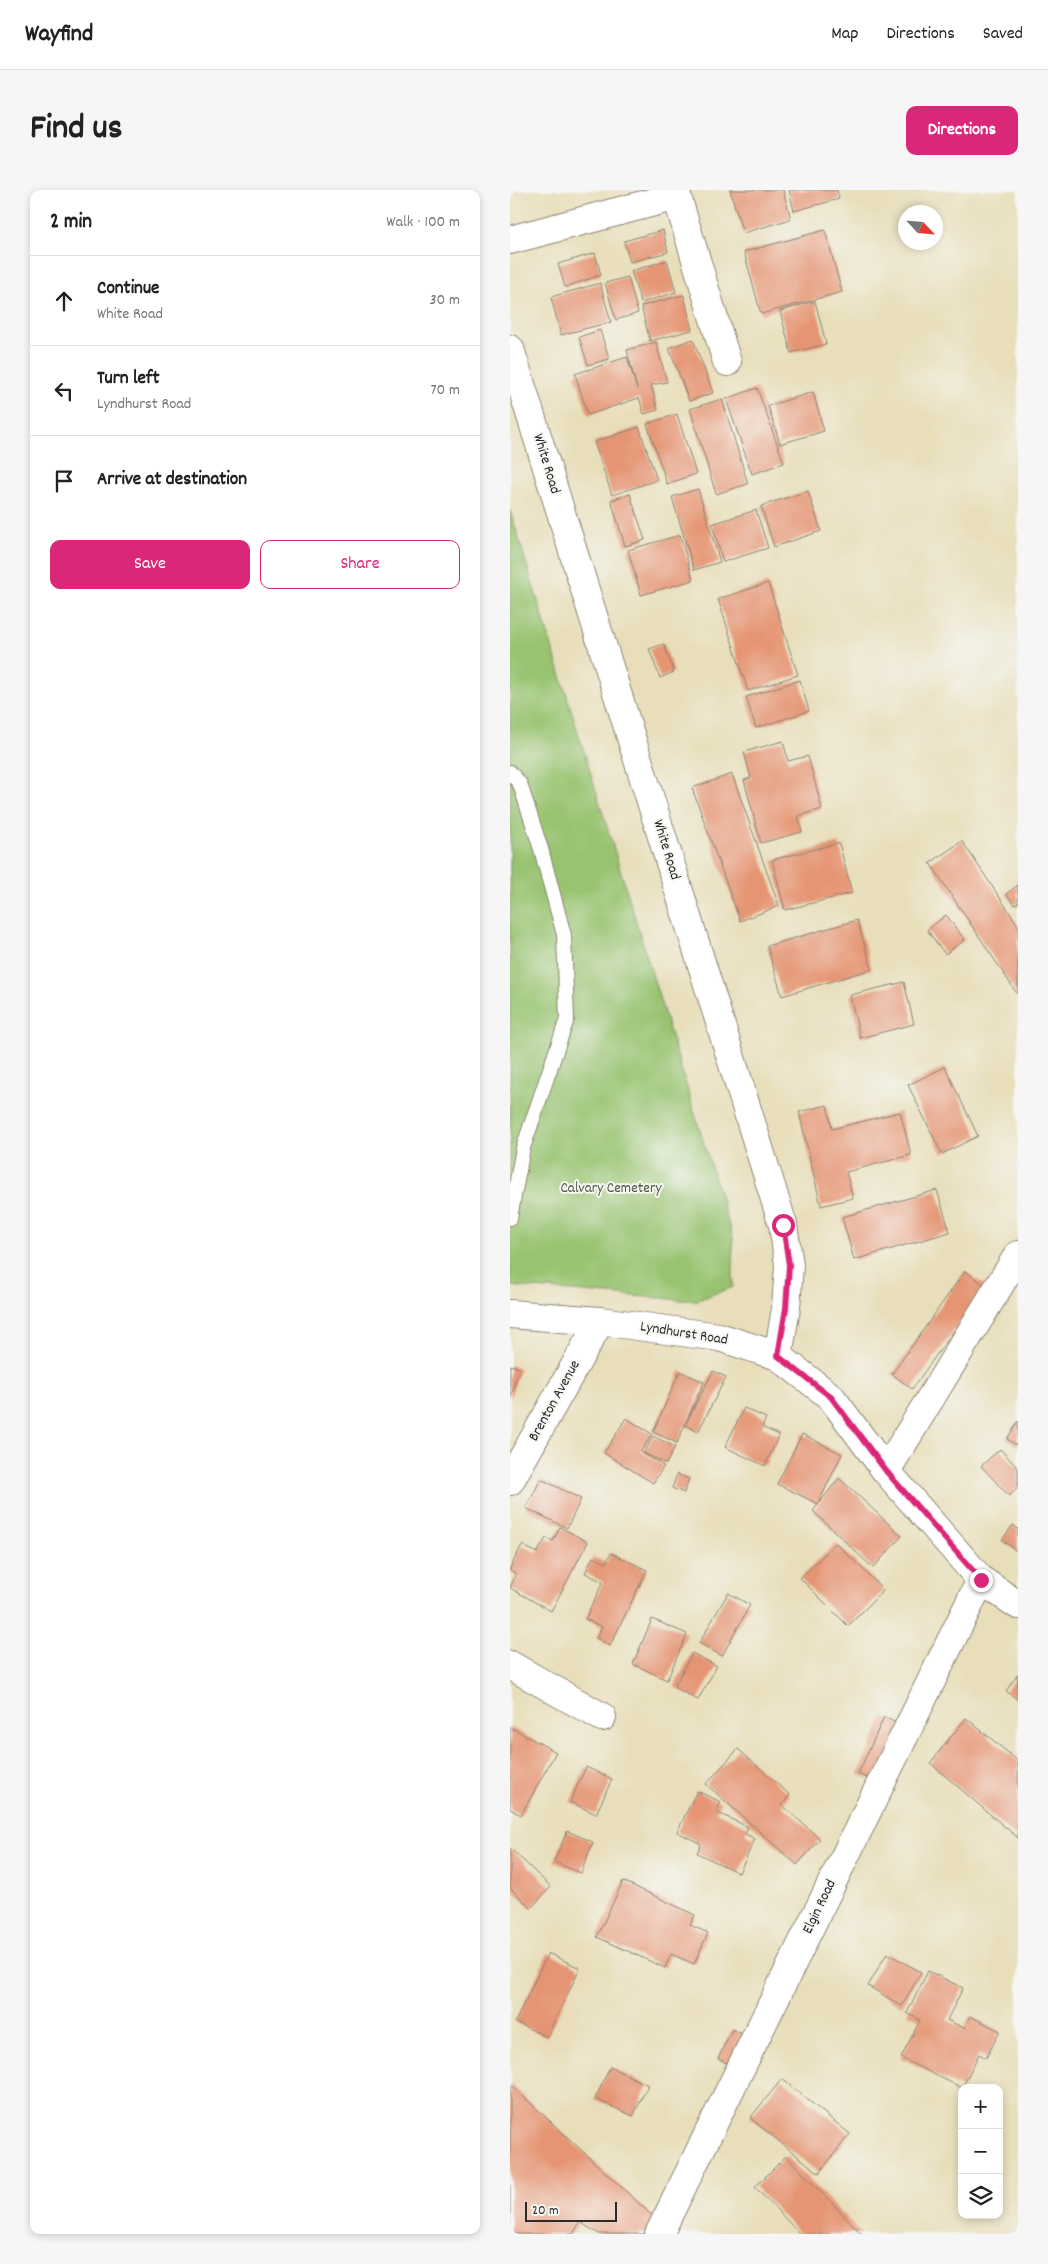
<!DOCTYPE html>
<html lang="en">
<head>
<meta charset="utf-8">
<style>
	body { margin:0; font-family:Dekko,sans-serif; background:#f6f6f6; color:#222 }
	.controls { position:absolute; right:15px; bottom:15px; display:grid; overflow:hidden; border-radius:10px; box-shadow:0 2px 8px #0003 }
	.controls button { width:45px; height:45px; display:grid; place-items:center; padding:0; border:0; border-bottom:1px solid #e0e0e0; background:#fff; color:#222; font:25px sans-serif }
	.compass { position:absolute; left:388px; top:15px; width:45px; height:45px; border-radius:50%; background:#fff; box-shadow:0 2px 8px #0003; rotate:116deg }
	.scale { position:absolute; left:15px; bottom:12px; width:92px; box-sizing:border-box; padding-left:5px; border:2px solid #2b2b2b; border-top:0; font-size:14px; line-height:18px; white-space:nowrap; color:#2b2b2b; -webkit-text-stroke:4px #f6f6f2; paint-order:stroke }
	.stop { position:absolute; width:15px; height:15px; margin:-11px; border:4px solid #db2777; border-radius:50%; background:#fff }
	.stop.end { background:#db2777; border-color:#fff; box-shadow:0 1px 5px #0008 }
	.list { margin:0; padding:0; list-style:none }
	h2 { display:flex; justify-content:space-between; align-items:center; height:65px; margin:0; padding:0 20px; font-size:21px }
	h2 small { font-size:16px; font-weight:400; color:#767676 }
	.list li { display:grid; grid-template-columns:32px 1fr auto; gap:15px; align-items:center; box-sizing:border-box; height:90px; padding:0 20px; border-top:1px solid #e0e0e0 }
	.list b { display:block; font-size:19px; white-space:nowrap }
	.list p { margin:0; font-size:16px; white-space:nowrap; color:#767676 }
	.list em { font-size:16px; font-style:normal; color:#767676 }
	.actions { display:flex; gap:10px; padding:15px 20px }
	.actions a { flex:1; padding:11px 0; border:1px solid #db2777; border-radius:10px; text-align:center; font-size:18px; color:#db2777 }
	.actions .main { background:#db2777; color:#fff }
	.icon { flex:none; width:28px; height:28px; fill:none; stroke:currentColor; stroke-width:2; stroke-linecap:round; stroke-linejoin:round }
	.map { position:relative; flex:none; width:508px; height:2044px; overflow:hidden; border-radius:10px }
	header { display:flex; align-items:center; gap:30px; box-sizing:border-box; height:70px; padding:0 25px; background:#fff; border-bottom:1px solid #e0e0e0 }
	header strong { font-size:24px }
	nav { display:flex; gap:28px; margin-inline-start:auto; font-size:18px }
	.intro { display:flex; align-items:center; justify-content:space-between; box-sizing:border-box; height:120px; padding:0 30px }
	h1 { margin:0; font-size:35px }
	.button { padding:12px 22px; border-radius:10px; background:#db2777; color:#fff; font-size:18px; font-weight:700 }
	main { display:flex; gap:30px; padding:0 30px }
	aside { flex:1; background:#fff; border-radius:10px; box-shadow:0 2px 8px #0003 }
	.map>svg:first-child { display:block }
	.green { fill:#98c370; stroke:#62774e }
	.building { fill:#e59573 }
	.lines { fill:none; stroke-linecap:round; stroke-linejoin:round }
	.service-casing { stroke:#8a8472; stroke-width:16 }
	.minor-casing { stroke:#8a8472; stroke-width:30 }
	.tertiary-casing { stroke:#8a8472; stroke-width:30 }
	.service { stroke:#fff; stroke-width:14 }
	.minor { stroke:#fff; stroke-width:28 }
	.tertiary { stroke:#fff; stroke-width:28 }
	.route { stroke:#db2777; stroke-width:6 }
	.labels { text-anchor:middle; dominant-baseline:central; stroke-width:4; stroke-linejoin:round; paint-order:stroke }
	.street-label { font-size:15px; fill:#2b2b2b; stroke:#f6f6f2 }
	.park-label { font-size:15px; fill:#4c5940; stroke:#f6f6f2 }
</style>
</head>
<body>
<header>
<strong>Wayfind</strong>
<nav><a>Map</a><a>Directions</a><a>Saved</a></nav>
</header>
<div class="intro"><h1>Find us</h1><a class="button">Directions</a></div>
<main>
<aside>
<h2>2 min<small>Walk · 100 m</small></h2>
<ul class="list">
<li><svg class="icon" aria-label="ahead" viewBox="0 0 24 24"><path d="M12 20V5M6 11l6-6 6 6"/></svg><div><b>Continue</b><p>White Road</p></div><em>30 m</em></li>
<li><svg class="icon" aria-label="left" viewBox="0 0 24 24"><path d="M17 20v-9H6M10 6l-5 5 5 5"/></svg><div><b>Turn left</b><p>Lyndhurst Road</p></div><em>70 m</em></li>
<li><svg class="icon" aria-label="arrive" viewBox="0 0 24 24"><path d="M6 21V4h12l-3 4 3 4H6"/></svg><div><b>Arrive at destination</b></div></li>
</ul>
<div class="actions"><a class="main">Save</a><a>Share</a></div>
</aside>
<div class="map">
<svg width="508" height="2044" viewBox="0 0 508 2044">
	<rect width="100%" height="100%" fill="#f6f6f2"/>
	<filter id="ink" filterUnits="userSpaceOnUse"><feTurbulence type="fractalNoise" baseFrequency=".02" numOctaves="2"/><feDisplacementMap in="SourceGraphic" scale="10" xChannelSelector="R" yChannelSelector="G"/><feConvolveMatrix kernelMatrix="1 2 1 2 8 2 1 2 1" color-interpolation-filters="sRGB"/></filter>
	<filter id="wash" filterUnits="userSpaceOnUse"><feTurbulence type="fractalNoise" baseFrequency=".0096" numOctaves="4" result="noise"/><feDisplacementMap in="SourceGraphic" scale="20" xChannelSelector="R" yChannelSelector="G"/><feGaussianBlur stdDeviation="1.12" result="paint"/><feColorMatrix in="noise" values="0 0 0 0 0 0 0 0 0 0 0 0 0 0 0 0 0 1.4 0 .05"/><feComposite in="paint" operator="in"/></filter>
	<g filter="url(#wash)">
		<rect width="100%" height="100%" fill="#e8deba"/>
		<!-- green -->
		<path class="green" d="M0,320l223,728v49l-38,14 -185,-15z"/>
		<g id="blocks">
			<!-- building -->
			<path class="building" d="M220,0h53l8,29 -48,14z
				M279,0h48l2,9 -45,12z
				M153,40l5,22 -38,10 -6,-21z
				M315,40l17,62 -81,22 -17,-62z
				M85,63l6,22 -36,12 -7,-23z
				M157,70l9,32 -35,11 -10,-32z
				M118,87l10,36 -22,7 -11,-37z
				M90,93l11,39 -50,13 -10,-38z
				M174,105l8,35 -42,11 -9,-35z
				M305,111l11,43 -35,9 -11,-42z
				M90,140l9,29 -21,6 -9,-28z
				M183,149l20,54 -24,8 -20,-53z
				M146,152l11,40 -16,3 7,25 -14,4 -5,-16 -51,17 -13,-41 52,-17 10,32 -10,-39z
				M247,198l27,75 -32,11 -26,-75z
				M303,202l11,39 -44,13 -12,-38z
				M212,209l26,85 -32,10 -26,-85z
				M167,224l19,60 -29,10 -20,-60z
				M129,237l18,53 -45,15 -18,-53z
				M188,299l22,73 -26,8 -22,-73z
				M298,301l13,40 -47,16 -13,-41z
				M120,304l15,46 -20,6 -14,-46z
				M246,320l12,38 -45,14 -11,-38z
				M170,345l13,45 -52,15 -13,-45z
				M258,393l30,92 -50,16 -30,-92z
				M154,454l10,28 -14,6 -11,-29z
				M290,490l9,31 -53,17 -10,-31z
				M273,551l5,20 20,-5 14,53 -24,7 4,16 -41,11 -17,-63 7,-2 -7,-26z
				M222,584l47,132 -39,15 -48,-133z
				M452,651l56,84v70l-88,-132z
				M329,653l13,50 -67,17 -13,-50z
				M508,695v18l-3,2 -9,-11z
				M436,725l19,25 -20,14 -18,-24z
				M347,730l15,49 -90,27 -15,-50z
				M394,792l10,42 -54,14 -10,-43z
				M435,877l33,69 -36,18 -34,-69z
				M317,915l5,24 68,-17 11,43 -65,17 7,26 -32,8 -22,-94z
				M427,1000l13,42 -96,28 -12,-43z
				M455,1081l21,15 -74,103 -20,-15z
				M0,1175l10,3 -10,31z
				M170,1181l24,11 -27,61 -24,-11z
				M203,1181l13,6 -28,55 -13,-7z
				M234,1218l22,10 -4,9 17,8 -14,31 -40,-19z
				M116,1228l26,16 -11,18 23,14 -11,17 -49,-30z
				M508,1231v25l-11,-7z
				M292,1244l40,20 -24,50 -41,-20z
				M143,1246l22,11 -9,17 -22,-11z
				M490,1259l18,19v20l-9,8 -28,-30z
				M167,1284l12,5 -5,14 -12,-5z
				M329,1288l63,58 -29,32 -60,-57z
				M31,1289l40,20 -14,29 -41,-20z
				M503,1335l5,4v23l-16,-12z
				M50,1337l28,15 -37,69 -41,-23 6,-14 -6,-3v-3l12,-23 15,8 9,-15 7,3z
				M326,1353l48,47 -36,36 -48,-48z
				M101,1363l36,17 -37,76 -14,-8 6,-11 -17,-8 18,-37 -18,-9 8,-16 13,6z
				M218,1403l22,12 -28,51 -23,-13z
				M142,1429l35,15 -20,46 -34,-16z
				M182,1463l25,13 -19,34 -24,-13z
				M508,1484v26l-12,-9z
				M374,1527l18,9 -26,56 -18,-8z
				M456,1528l52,43v77l-88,-75z
				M0,1537l46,25 -35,63 -11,-6z
				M228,1559l52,46 -8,10 38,34 -23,26 -91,-81z
				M76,1577l26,12 -16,35 -26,-12z
				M187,1601l24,11 -5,10 32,15 -3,7 10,5 -16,34 -42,-20 4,-9 -24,-12z
				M57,1641l26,11 -12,31 -27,-11z
				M0,1658l41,39 -20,21 -21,-20z
				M113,1691l72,34 -5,10 18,8 -14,31 -23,-10 -6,14 -68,-31z
				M38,1763l32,15 -33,69 -32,-15z
				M377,1763l34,19 -19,34 -34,-20z
				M418,1781l35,17 -16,32 17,8 6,-12 30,15 -14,27 -7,-4 -17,34 -61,-30 19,-38 -13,-7z
				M222,1839l13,6 -14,30 -13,-6z
				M100,1877l38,18 -15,31 -38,-17z
				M272,1889l68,55 -31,39 -69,-55z
				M0,1894l149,138 -9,12h-51l-19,-12 -7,12h-63z
				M276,1966l76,78h-62l-45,-47z"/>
		</g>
	</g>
	<g filter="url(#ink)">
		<use href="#blocks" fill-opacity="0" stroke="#8a8472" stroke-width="1"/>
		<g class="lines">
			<!-- service casing -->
			<g class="service-casing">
				<path id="service" d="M0,582l10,12 21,65 23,86 3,84 -44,129 -13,70"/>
			</g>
			<!-- minor casing -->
			<g class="minor-casing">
				<path id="minor" d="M165,0l52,172
					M0,50l167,-44
					M0,159l273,876 6,40 -3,43 -8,48
					M376,1281l132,-216
					M0,1291l90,-160
					M0,1475l92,52
					M149,2044l322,-654"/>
			</g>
			<!-- tertiary casing -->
			<g class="tertiary-casing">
				<path id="tertiary" d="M0,1124l90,7 119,16 59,19 53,41 55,74 95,109 37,25"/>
			</g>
			<!-- service -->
			<use href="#service" class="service"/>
			<!-- minor -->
			<use href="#minor" class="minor"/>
			<!-- tertiary -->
			<use href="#tertiary" class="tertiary"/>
		</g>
	</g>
	<g class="lines" filter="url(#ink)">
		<!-- route -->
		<path class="route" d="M273,1035l6,40 -3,43 -8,48 53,41 55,74 95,109"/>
	</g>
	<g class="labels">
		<!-- street labels -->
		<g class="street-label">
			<text transform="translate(36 274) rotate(73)">White Road</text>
			<text transform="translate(156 660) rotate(73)">White Road</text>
			<text transform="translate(174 1144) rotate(9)">Lyndhurst Road</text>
			<text transform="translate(45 1211) rotate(-61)">Brenton Avenue</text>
			<text transform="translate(310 1717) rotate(-64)">Elgin Road</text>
		</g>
		<!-- park labels -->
		<g class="park-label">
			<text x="101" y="999">Calvary Cemetery</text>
		</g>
	</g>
</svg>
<div class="controls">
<button>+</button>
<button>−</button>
<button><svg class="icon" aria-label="layers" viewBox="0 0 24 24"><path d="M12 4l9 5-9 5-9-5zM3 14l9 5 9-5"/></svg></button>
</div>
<svg class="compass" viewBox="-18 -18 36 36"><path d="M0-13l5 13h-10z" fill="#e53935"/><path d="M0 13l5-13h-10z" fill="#767676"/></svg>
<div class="scale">20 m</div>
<div class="stop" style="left:273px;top:1035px"></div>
<div class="stop end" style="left:471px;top:1390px"></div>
</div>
</main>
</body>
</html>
